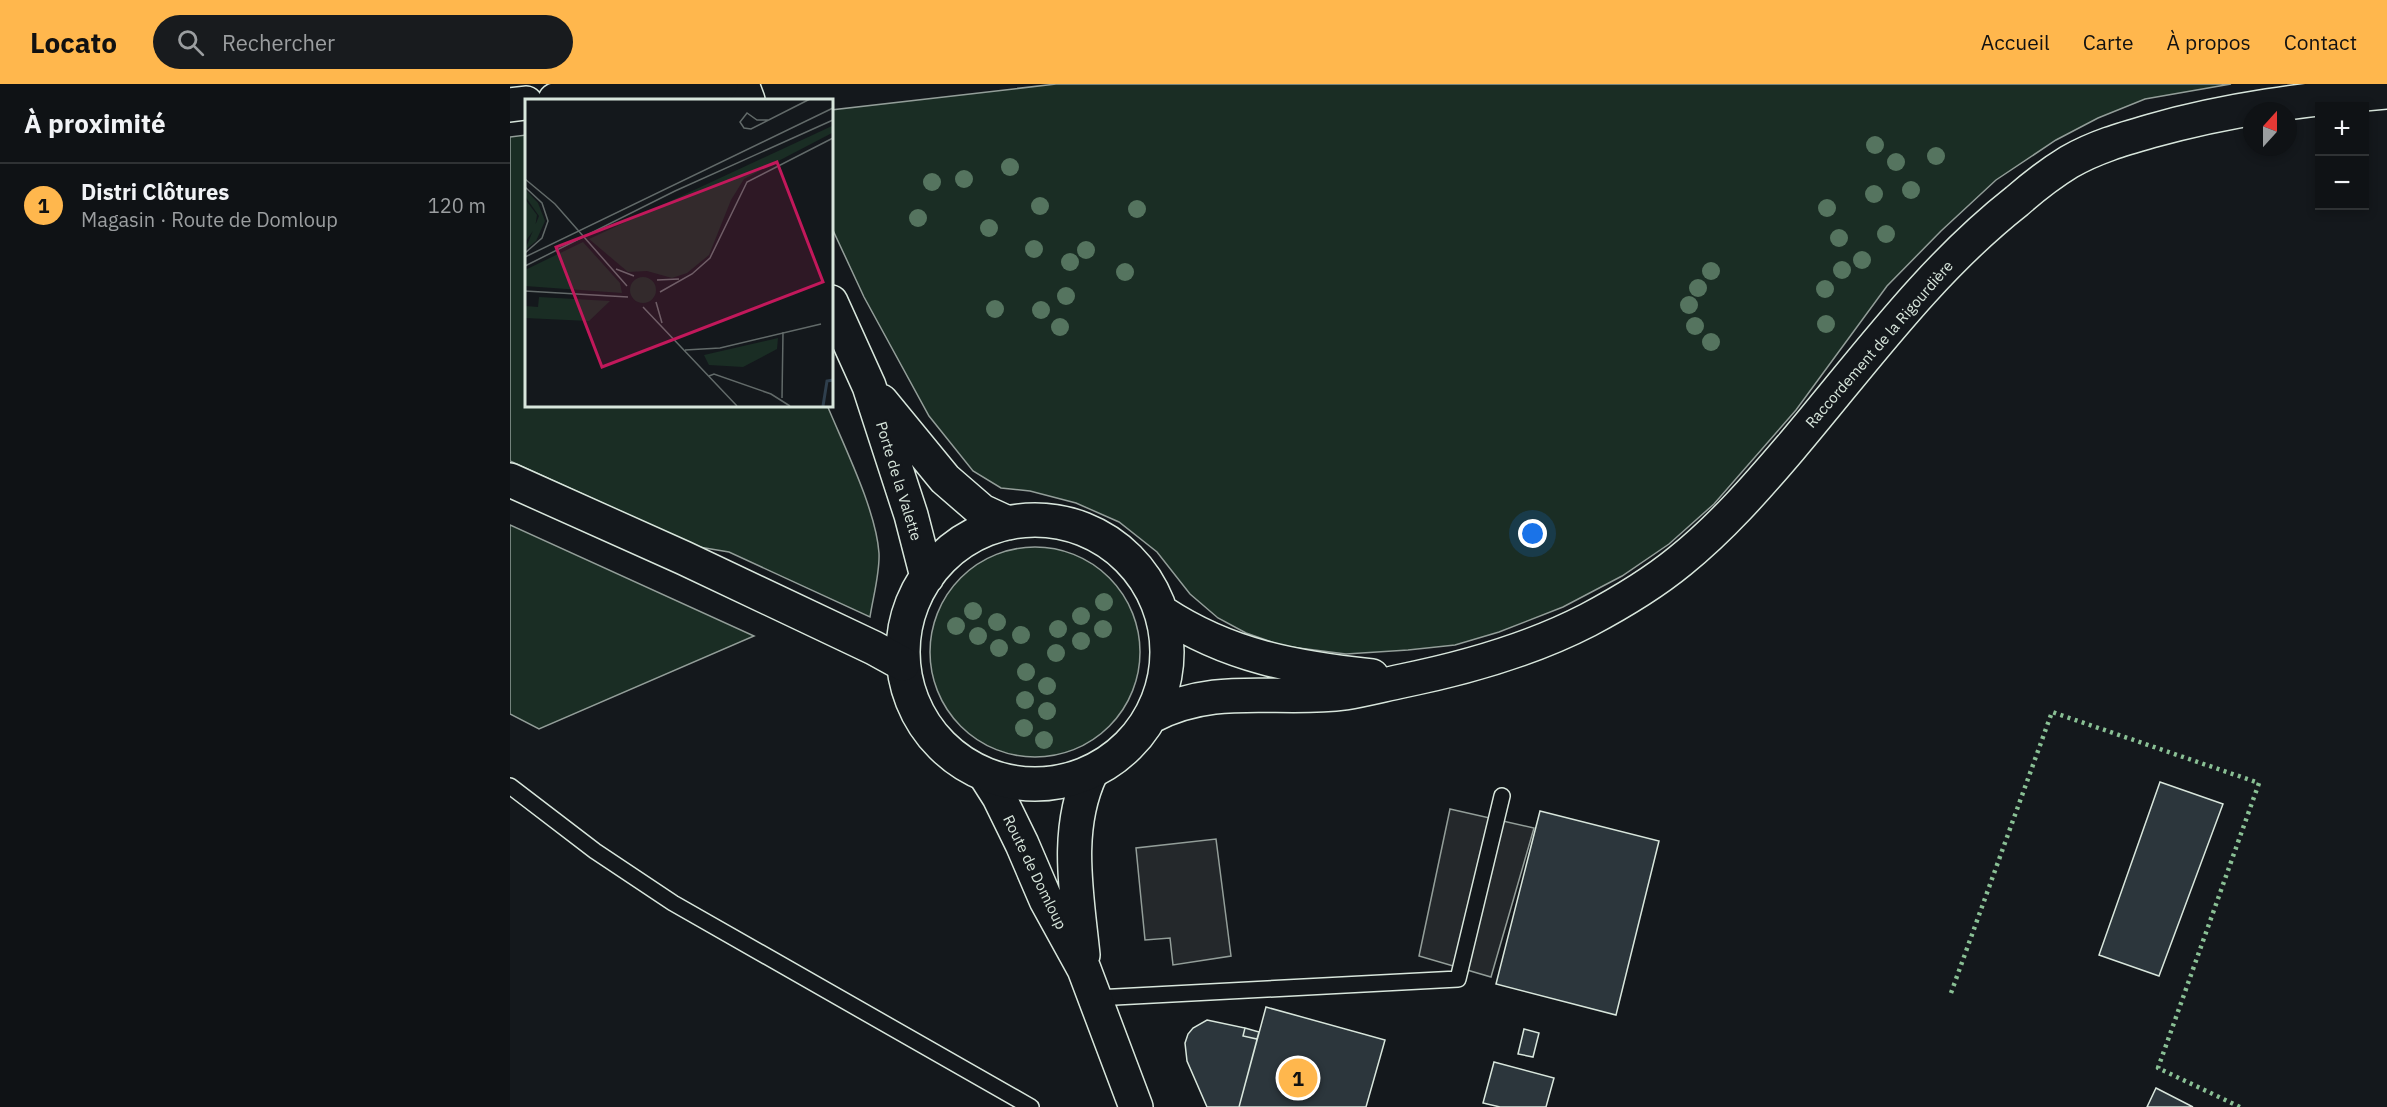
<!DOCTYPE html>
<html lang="fr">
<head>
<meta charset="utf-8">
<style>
	body { margin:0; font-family:"IBM Plex Sans",sans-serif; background:#181b1e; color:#f1f3f6 }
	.controls { position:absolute; right:18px; top:18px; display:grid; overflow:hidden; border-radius:0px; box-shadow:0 3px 9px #0003 }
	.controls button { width:54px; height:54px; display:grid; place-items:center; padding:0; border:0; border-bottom:2px solid #2f3234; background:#0f1215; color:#f1f3f6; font:30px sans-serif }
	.compass { position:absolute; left:1733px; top:18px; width:54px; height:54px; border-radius:50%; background:#0f1215; box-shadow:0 3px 9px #0003; rotate:21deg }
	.you { position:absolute; left:1023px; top:450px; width:21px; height:21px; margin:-15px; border:4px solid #fff; border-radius:50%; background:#1a73e8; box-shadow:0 0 0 9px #1a73e833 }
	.badge { display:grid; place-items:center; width:39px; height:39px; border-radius:50%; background:#ffb74d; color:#111; font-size:20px; font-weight:700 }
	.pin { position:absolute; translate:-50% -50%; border:3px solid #fff; box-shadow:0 2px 6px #0006 }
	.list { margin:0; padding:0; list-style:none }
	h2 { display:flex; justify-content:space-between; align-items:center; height:78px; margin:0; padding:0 24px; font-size:26px }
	h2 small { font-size:20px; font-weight:400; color:#9b9ea0 }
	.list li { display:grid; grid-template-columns:39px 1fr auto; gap:18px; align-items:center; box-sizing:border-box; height:84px; padding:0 24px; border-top:2px solid #2f3234 }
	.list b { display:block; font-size:22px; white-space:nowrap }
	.list p { margin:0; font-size:20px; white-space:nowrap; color:#9b9ea0 }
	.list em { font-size:20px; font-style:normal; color:#9b9ea0 }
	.icon { flex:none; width:33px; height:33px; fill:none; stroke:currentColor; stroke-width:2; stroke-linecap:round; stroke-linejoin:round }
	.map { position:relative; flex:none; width:1877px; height:1023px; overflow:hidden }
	header { display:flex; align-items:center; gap:36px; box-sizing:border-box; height:84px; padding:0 30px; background:#ffb74d; color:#111 }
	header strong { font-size:28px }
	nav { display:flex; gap:33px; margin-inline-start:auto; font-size:21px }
	.search { width:420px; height:54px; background:#181b1e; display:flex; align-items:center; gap:15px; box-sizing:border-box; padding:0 21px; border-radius:33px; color:#9b9ea0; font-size:22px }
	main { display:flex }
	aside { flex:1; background:#0f1215 }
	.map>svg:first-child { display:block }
	.green { fill:#1a2d24; stroke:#939e99; stroke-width:1.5 }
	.parking { fill:#24282b; stroke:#939e99; stroke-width:1.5 }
	.building { fill:#2c363c; stroke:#d8e6dc; stroke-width:1.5 }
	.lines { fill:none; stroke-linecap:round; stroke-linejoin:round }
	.service-casing { stroke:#d8e6dc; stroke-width:18 }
	.tertiary-casing { stroke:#d8e6dc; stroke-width:36 }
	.secondary-casing { stroke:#d8e6dc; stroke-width:36 }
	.trunk-casing { stroke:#d8e6dc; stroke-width:36 }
	.service { stroke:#14181c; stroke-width:15 }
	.tertiary { stroke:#14181c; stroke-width:33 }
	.secondary { stroke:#14181c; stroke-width:33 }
	.trunk { stroke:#14181c; stroke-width:33 }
	.hedge { stroke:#8ac095; stroke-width:4.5; stroke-dasharray:3 4.5; stroke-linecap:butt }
	.tree { fill:#55745f }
	.labels { text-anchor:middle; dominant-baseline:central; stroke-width:4.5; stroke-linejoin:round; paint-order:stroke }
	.street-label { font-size:15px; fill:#d8e6dc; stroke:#14181c }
	.inset-river { fill:none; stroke:#2f3f4d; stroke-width:3 }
	.inset-road { fill:none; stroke:#626a69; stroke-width:1.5 }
	.view { fill:#c2185b; fill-opacity:0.15; stroke:#c2185b; stroke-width:3 }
	.inset-edge { fill:none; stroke:#d8e6dc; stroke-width:3 }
</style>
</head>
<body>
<header>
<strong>Locato</strong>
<div class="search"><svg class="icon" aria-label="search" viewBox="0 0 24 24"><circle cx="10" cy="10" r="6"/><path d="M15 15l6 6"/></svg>Rechercher</div>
<nav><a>Accueil</a><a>Carte</a><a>À propos</a><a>Contact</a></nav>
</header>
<main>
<aside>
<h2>À proximité<small></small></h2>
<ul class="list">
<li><span class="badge">1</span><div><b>Distri Clôtures</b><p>Magasin · Route de Domloup</p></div><em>120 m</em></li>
</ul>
</aside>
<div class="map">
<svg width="1877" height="1023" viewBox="0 0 1877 1023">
	<rect width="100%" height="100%" fill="#14181c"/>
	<!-- green -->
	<path class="green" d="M546,0h1175l-86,15 -47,19 -42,22 -60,40 -55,51 -54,55 -91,124 -82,94 -45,40 -47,32 -59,31 -64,25 -44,13 -47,5 -62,4 -63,-8 -37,-13 -28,-15 -28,-24 -33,-42 -38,-30 -43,-19 -46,-12 -29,-3 -28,-17 -44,-55 -65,-119 -33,-71v-116z
		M16,51v270h301c17,41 49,105 52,148 1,20 -6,44 -9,64l-141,-65 -30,-5 -189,-86v-324z
		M0,441l244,111 -215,93 -29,-15z
		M420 568a105 105 0 1 1 210 0a105 105 0 1 1-210 0Z"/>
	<!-- parking -->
	<path class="parking" d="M940,725l84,19 -43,149 -72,-21z
		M706,755l15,117 -58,9 -3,-27 -25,2 -9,-92z"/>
	<!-- building -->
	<path class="building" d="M1650,698l63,22 -64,172 -60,-21z
		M1030,727l119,30 -43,174 -120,-31z
		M756,923l119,33 -19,67h-127z
		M697,936l38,8 -2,8 14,3 2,-7 -20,75h-32l-20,-46 -2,-18 3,-9 5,-6z
		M735,944l14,4 -2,7 -14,-3z
		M1014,945l15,4 -6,24 -15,-3z
		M984,978l60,16 -8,29h-46l-17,-4z
		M1646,1004l37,19h-46z"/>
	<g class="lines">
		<!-- service casing -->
		<g class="service-casing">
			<path id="service" d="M0,702l85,65 78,52 358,204
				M586,914l362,-19 44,-183"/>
		</g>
		<!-- tertiary casing -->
		<g class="tertiary-casing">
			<path id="tertiary" d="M475,691l14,22 23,47 24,56 38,69 52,138
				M573,871c-6,-60 -19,-125 8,-182"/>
		</g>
		<!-- secondary casing -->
		<g class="secondary-casing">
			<path id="secondary" d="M232,0l6,16
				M321,218l38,84 42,129 16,62
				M371,317l64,78 37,32 26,12
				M393 568a132 132 0 1 1 264 0a132 132 0 1 1-264 0Z
				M653,529c65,43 133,55 209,63
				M642,632c64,-34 126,-14 193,-23 19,-3 38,-8 57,-12 64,-13 128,-31 186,-61 32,-17 64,-36 92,-59 41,-33 77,-74 111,-114 72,-85 138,-177 226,-246 16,-14 34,-28 52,-39 26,-15 54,-23 82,-31 77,-22 156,-32 236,-39"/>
		</g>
		<!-- trunk casing -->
		<g class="trunk-casing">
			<path id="trunk" d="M45,16l166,-16
				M0,21l16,-2
				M0,396l174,78 190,90 29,16"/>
		</g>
		<!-- service -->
		<use href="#service" class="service"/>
		<!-- tertiary -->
		<use href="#tertiary" class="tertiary"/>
		<!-- secondary -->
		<use href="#secondary" class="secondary"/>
		<!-- trunk -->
		<use href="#trunk" class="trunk"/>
		<!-- hedge -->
		<path class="hedge" d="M1441,909l101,-281 207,71 -101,285 82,39"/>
	</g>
	<!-- trees -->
	<g class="tree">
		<circle cx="1365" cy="61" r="9"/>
		<circle cx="1426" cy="72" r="9"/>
		<circle cx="1386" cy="78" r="9"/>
		<circle cx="500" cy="83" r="9"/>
		<circle cx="454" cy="95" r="9"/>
		<circle cx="422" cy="98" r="9"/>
		<circle cx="1401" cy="106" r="9"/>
		<circle cx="1364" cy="110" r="9"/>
		<circle cx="530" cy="122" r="9"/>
		<circle cx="1317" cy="124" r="9"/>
		<circle cx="627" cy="125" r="9"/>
		<circle cx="408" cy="134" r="9"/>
		<circle cx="479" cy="144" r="9"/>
		<circle cx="1376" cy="150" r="9"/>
		<circle cx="1329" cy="154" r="9"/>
		<circle cx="524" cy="165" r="9"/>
		<circle cx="576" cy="166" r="9"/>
		<circle cx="1352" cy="176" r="9"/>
		<circle cx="560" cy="178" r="9"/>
		<circle cx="1332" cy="186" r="9"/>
		<circle cx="1201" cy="187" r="9"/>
		<circle cx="615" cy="188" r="9"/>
		<circle cx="1188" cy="204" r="9"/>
		<circle cx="1315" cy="205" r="9"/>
		<circle cx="556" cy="212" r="9"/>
		<circle cx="1179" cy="221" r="9"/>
		<circle cx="485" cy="225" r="9"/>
		<circle cx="531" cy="226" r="9"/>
		<circle cx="1316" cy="240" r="9"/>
		<circle cx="1185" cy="242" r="9"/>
		<circle cx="550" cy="243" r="9"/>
		<circle cx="1201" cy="258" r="9"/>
		<circle cx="594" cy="518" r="9"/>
		<circle cx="463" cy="527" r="9"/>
		<circle cx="571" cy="532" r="9"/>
		<circle cx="487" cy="538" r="9"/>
		<circle cx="446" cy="542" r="9"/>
		<circle cx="548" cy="545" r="9"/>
		<circle cx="593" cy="545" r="9"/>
		<circle cx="511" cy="551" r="9"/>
		<circle cx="468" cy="552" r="9"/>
		<circle cx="571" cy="557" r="9"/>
		<circle cx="489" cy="564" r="9"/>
		<circle cx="546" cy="569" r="9"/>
		<circle cx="516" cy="588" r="9"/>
		<circle cx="537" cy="602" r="9"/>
		<circle cx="515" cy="616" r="9"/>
		<circle cx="537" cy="627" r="9"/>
		<circle cx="514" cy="644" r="9"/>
		<circle cx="534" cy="656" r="9"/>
	</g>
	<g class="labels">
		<!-- street labels -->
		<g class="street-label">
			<text transform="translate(1369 260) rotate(-49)">Raccordement de la Rigourdière</text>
			<text transform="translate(389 397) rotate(73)">Porte de la Valette</text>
			<text transform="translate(525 788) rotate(64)">Route de Domloup</text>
		</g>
	</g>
	<!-- overview -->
	<g transform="translate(15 15)">
		<rect width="308" height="308" fill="#14181c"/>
		<path d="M307,27v7l-88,46 -13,21 -22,55 -22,18 -15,5 -25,-7 -19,1 -39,-33zM0,90l13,14 7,18 -9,20 -11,9 14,-34 -14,-20zM0,100l12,16 -2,13 -10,14zM58,143l37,41 2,10 -97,-7v-16zM105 191a13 13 0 1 1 26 0a13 13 0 1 1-26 0ZM14,198l71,4 -21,20 -64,-3v-12l13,1zM253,239l-1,11 -34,18 -34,-2 -5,-10z" fill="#1a2d24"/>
		<path class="inset-river" d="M298,307l4,-25 6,-1"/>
		<path class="inset-road" d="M243,21h-11l-10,-7 -7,9 4,6 7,1 59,-30M0,80l30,25 72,82M0,88l17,16 6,18 -6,17 -17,15M0,158l308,-149M0,167l150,-75 158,-71M91,170l18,7M132,181l22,-1M0,192l103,6M135,193l32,-18 18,-16 37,-76 86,-44M131,203l6,21M118,208l94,99M160,251l35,-2 101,-24M184,277l5,-2 57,20 19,12M257,299l1,-66"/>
		<path class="view" d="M252,63l46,120 -221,85 -46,-120z"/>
		<rect width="308" height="308" class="inset-edge"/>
	</g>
</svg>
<div class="controls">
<button>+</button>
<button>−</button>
</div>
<svg class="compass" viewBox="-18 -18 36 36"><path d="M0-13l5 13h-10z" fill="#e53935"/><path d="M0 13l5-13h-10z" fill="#9b9ea0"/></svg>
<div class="you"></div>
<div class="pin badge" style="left:788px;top:994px">1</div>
</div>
</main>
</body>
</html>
